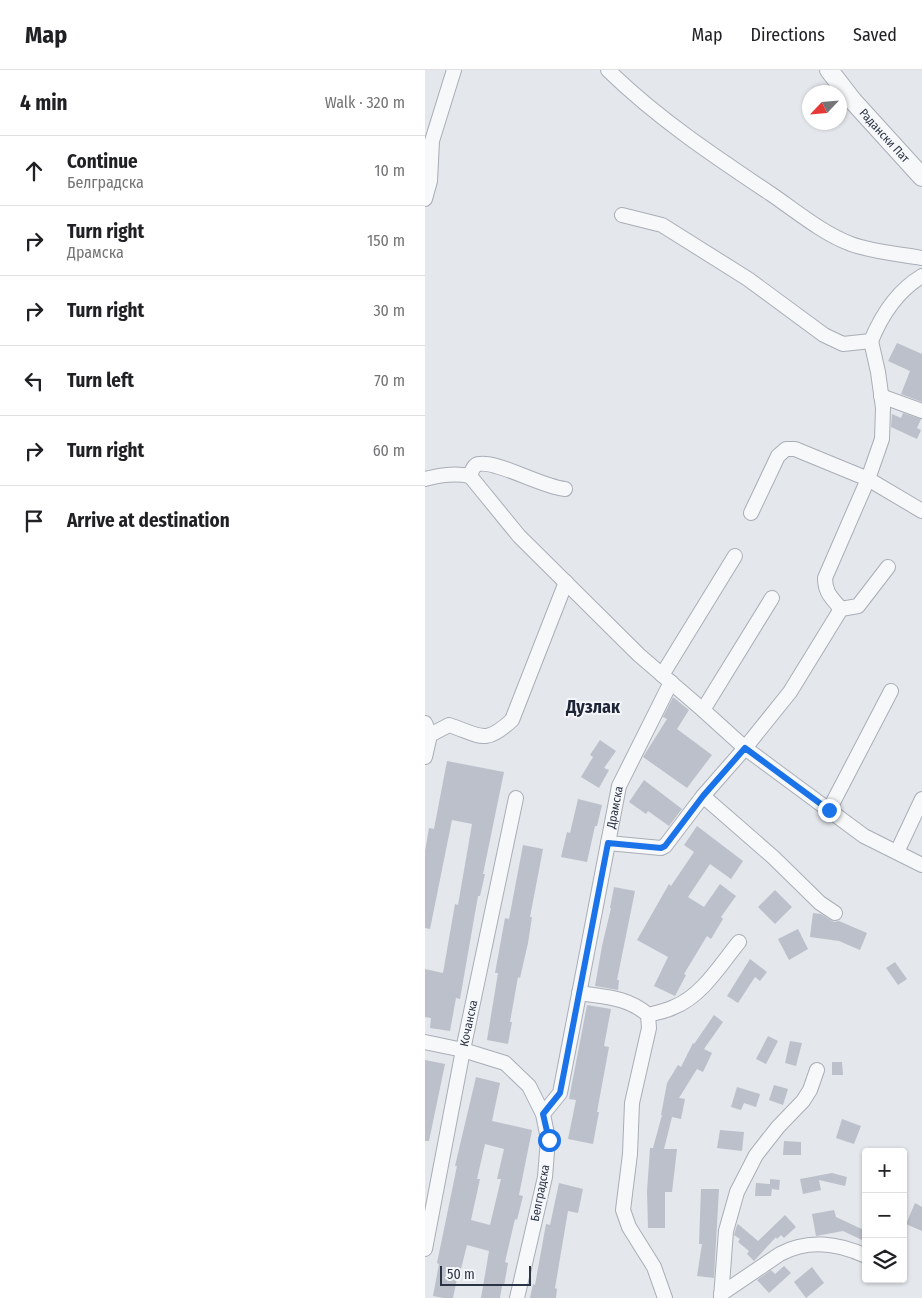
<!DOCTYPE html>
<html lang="en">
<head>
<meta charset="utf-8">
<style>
	body { margin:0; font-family:"Fira Sans Condensed",sans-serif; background:#f6f6f6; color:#202124 }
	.controls { position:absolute; right:15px; bottom:15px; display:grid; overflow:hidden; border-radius:5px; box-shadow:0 1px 4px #0004 }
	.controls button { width:45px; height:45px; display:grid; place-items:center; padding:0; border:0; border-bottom:1px solid #e0e0e0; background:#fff; color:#202124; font:25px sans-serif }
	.compass { position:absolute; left:377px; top:15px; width:45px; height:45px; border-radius:50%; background:#fff; box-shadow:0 1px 4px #0004; rotate:244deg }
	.scale { position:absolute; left:15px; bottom:12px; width:91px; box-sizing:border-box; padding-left:5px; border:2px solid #2b3445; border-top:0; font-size:14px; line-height:18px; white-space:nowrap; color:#2b3445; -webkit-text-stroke:4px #f4f6f9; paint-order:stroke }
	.stop { position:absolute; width:15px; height:15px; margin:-11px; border:4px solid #1a73e8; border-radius:50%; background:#fff }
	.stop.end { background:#1a73e8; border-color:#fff; box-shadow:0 1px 5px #0008 }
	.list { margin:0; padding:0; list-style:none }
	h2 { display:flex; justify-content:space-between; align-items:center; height:65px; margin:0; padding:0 20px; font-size:21px }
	h2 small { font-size:16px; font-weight:400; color:#757577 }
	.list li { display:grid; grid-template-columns:32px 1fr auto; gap:15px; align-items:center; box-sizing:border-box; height:70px; padding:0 20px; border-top:1px solid #e0e0e0 }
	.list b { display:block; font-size:19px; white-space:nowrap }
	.list p { margin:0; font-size:16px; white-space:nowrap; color:#757577 }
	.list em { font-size:16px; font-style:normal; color:#757577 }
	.icon { flex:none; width:28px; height:28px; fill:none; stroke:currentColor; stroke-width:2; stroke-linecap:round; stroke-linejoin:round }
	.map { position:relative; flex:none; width:497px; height:1228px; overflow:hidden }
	header { display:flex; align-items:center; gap:30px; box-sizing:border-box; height:70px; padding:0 25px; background:#fff; border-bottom:1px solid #e0e0e0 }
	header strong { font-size:24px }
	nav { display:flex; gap:28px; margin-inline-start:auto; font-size:18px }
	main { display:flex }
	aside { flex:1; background:#fff }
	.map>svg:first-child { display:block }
	.building { fill:#bbc0ca; fill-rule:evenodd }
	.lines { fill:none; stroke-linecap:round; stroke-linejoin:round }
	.minor-casing { stroke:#a9aeb7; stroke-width:16 }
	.tertiary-casing { stroke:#a9aeb7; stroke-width:20 }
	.minor { stroke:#f7f8fa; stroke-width:14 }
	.tertiary { stroke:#f7f8fa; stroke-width:18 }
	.route { stroke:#1a73e8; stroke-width:6 }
	.labels { text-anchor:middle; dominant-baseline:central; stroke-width:4; stroke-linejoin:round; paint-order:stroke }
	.street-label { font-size:12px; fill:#2b3445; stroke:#f4f6f9 }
	.district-label { font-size:18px; font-weight:bold; fill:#1d2536; stroke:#f4f6f9 }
</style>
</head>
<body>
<header>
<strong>Map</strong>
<nav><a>Map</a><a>Directions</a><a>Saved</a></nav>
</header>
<main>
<aside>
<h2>4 min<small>Walk · 320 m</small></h2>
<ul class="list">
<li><svg class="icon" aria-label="ahead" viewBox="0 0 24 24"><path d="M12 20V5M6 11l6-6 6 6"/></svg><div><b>Continue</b><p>Белградска</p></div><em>10 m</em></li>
<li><svg class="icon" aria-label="right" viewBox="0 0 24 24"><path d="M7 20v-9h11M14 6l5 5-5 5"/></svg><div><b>Turn right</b><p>Драмска</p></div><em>150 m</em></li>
<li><svg class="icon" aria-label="right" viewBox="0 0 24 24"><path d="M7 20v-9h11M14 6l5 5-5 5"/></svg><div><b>Turn right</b></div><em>30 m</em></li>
<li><svg class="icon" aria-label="left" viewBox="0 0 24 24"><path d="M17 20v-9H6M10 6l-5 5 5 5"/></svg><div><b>Turn left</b></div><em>70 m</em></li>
<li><svg class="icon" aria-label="right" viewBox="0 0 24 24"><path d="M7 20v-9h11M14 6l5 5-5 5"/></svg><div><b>Turn right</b></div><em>60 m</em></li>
<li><svg class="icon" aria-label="arrive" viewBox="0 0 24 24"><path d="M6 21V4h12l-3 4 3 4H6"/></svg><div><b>Arrive at destination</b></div></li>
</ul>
</aside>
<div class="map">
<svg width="497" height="1228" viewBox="0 0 497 1228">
	<rect width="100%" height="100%" fill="#e4e7ec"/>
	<!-- building -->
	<path class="building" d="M472,273l25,11v48l-21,-8 9,-23 -22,-10z
		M478,343l18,6 -4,9 4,2 -4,9 -26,-12 1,-13 9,4z
		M248,627l16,13 -12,19 35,26 -25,33 -44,-31 24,-38 -4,-2z
		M175,670l16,11 -12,17 5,2 -10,18 -18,-11 12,-20 -3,-2z
		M22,691l57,11 -21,102h2l-5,22h-2l-18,103 -4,-1 -6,33 -20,-3 1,-10 -6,-1v-48l18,4 12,-69 3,1 14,-81 -20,-4 -22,109 -5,-1v-77l4,-23 5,1z
		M219,710l38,29 -13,17 -21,-15 -2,3 -17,-12z
		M153,729l24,6 -5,21h-2l-8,36 -26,-5 6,-25 3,1z
		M272,756l46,35 -12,18 -21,-15 -22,33 16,10 16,-23 16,12 -15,21 2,2 -12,20 -4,-3 -23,38 2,1 -11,21 -21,-10 14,-29 -31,-17 32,-56 2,2 23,-34 -10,-7z
		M98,775l20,4 -13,68h2l-4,26 -8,35 -2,-1 -8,45h2l-4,22 -21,-4 11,-67h-3l10,-55 4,1z
		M189,817l21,4 -18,89h2l-1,10 -23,-4 7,-40 9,-38h-1z
		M350,820l17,17 -17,17 -17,-17z
		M388,843l8,1 13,8 5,-1 28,12 -7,17 -21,-9 -29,-4z
		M373,859l10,20 -19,11 -11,-21z
		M325,889l17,13 -7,9 -5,-4 -17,26 -11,-7z
		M470,892l12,17 -9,6 -12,-17z
		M162,935l24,4 -7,37 5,1 -12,65h2l-6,32 -25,-5 8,-39 -7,-1z
		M289,945l9,7 -19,27 8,4 -9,19 -6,-3 -18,29 6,1 -4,20 -9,-2 -8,32h13l-5,43h-7v36h-17l-1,-37 3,-43h3l9,-33h-1l6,-32 11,-18 3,2 12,-24 1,1z
		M343,966l10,5 -12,23 -10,-5z
		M365,971l12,2 -6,23 -11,-3z
		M0,990l20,4 -16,77h-4z
		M407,992h10l1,13h-11z
		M51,1007l24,6 -8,38 40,9 -13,65 4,1 -6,24 -2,-1 -10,43 3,1 -4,23h-2l-2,12h-19l8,-47 -22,-6 -6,24h-2l-6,29h-9l-11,-2 6,-32 -2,-1 20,-97h-2zM60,1074l19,5 -7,30h4l-11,46 -19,-5 9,-41h-3z
		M349,1015l14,4 -5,16 -14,-5z
		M312,1017l23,7 -4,13 -12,-4 -3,7 -10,-3z
		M417,1049l19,7 -7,18 -18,-6z
		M295,1060l24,2 -2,19 -25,-3z
		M359,1071l17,1v13h-18z
		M407,1103l15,4 -2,9 -26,-6 2,10 -18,4 -3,-15z
		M345,1109l10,1 -1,10 -7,-1 -1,7h-16l1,-13 14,1z
		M134,1113l24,6 -5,24 -10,-2 -13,77 2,1 -1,9h-26l3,-14 2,1 11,-61 4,1z
		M276,1119h18l-5,89 -17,-2 5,-32h-3z
		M490,1133l7,4v24l-16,-7z
		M409,1140l2,7 30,14 -4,9 -19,-9 -27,5 -4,-22z
		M360,1145l11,12 -12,11 -3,-3 -4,4 -1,-2 -22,24 -7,-7 2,-3 -11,-9 2,-3 -6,-4 3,-10 1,-1 20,17z
		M359,1196l7,7 -22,20 -12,-13 14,-10 4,4z
		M387,1197l12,16 -18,15 -12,-16z"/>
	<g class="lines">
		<!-- minor casing -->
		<g class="minor-casing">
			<g id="minor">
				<path d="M183,0c49,48 106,86 163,124 25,17 51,39 80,50 22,8 48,10 71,14"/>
				<path d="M0,129l5,-18 2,-40 22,-71"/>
				<path d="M197,145l40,10 86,54 76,56 19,9 28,-3c11,-27 26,-50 51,-65"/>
				<path d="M456,326l41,15"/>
				<path d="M0,409c16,-4 29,-6 45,-3"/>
				<path d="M140,419c-23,-2 -69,-29 -86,-25 -6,1 -7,7 -9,12l49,60 120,119 64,55 42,38 119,88 58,29"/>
				<path d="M326,443l27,-57 8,-7h9l73,30 54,32"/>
				<path d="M416,539c-9,-11 -16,-16 -16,-31l43,-99 14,-40 1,-31 -5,-36 -7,-31"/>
				<path d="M237,605l73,-119"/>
				<path d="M278,640l69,-112"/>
				<path d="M0,653l5,12"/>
				<path d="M5,665l19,-10c31,10 35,21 63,-5l54,-138"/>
				<path d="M0,687l5,-22"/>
				<path d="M278,726l70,61 47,46 15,10"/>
				<path d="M404,740l62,-119"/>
				<path d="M183,773l53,5 4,-2 38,-50 42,-48 45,-56 51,-83 17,-3 30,-39"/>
				<path d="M472,782l25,-53"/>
				<path d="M154,923c26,4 49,4 69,22l1,13 -17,75 -2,51 -7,56 6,17 25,40 11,31"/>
				<path d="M223,945c8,-2 18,-4 26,-8 28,-11 47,-43 65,-65"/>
				<path d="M0,972l38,8 42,13 24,23 14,28 5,25 -3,38 -28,121"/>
				<path id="s1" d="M118,1044l17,-21 59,-307 52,-104"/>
				<path id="s2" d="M0,1179l38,-199 53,-252"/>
				<path d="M296,1224l59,-40c27,-15 58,-11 86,2"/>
				<path d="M296,1228l5,-67 11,-39 19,-37 22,-28 25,-26 7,-11 7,-20"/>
			</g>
		</g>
		<!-- tertiary casing -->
		<g class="tertiary-casing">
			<g id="tertiary">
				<path id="s3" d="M404,0l24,31 69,76"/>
			</g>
		</g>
		<!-- minor -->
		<use href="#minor" class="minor"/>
		<!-- tertiary -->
		<use href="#tertiary" class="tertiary"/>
	</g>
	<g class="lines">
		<!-- route -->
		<path class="route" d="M124,1070l-6,-26 17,-21 48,-250 53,5 4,-2 38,-50 42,-48 84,62"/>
	</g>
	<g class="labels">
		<!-- street labels -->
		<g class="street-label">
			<text stroke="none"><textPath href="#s3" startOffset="86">Радански Пат</textPath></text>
			<text stroke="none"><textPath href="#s1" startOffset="318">Драмска</textPath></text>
			<text stroke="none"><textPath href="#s2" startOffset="230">Кочанска</textPath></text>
			<text transform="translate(115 1123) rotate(-79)">Белградска</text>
		</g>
		<!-- district labels -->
		<g class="district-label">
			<text x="168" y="637">Дузлак</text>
		</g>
	</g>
</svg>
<div class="controls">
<button>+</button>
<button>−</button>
<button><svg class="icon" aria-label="layers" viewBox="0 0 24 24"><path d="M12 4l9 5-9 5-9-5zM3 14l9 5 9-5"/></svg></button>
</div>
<svg class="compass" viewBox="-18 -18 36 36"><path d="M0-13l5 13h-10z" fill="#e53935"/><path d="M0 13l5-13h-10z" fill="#757577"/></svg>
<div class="scale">50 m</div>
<div class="stop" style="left:124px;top:1070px"></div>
<div class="stop end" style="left:404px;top:740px"></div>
</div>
</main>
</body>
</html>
